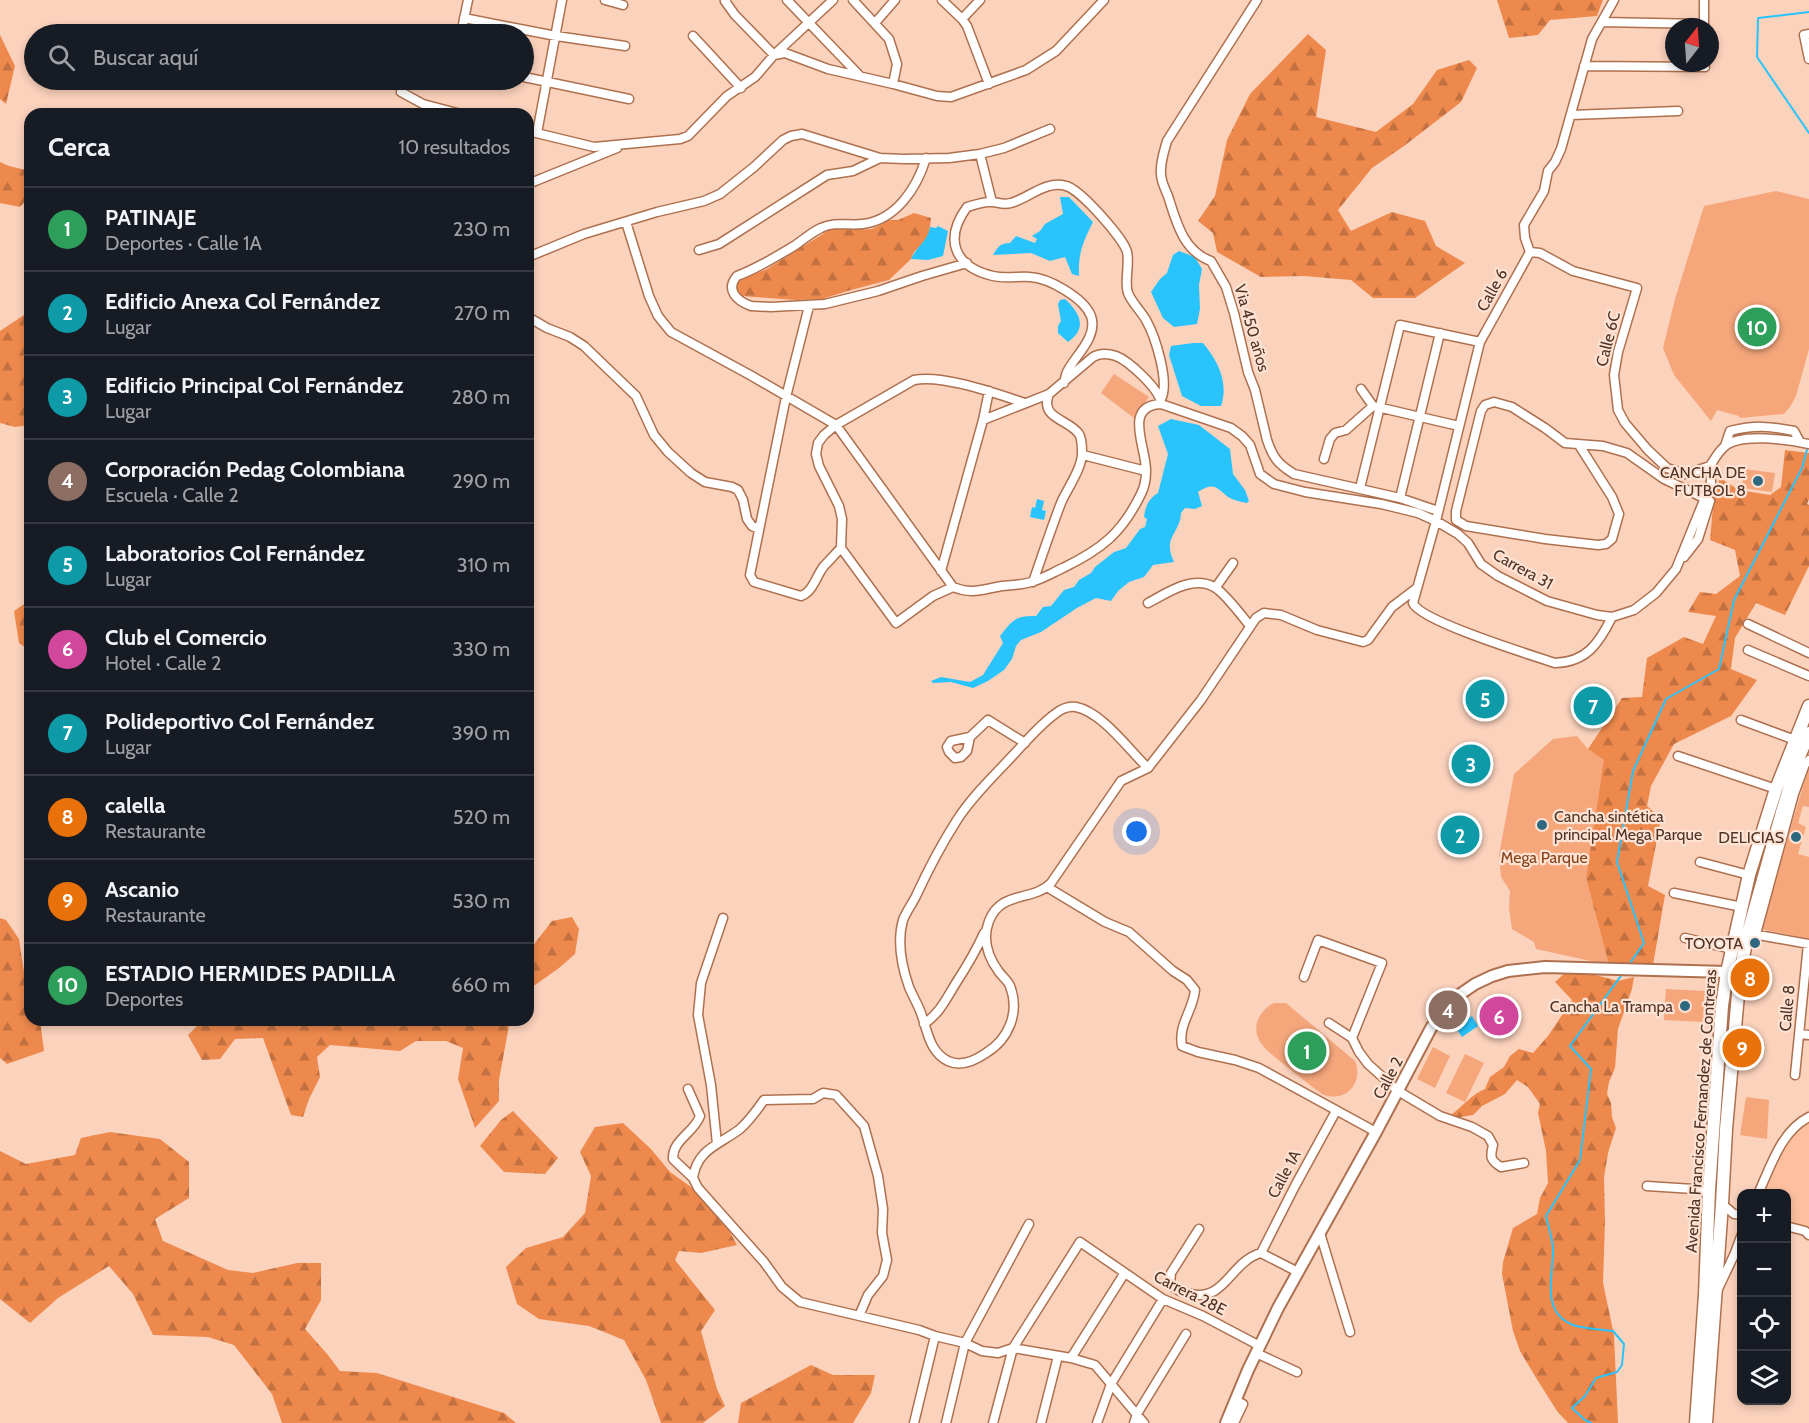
<!DOCTYPE html>
<html lang="es">
<head>
<meta charset="utf-8">
<style>
	body { margin:0; font-family:Cabin,sans-serif; background:#242831; color:#f1f3f6 }
	.controls { position:absolute; right:18px; bottom:18px; display:grid; overflow:hidden; border-radius:12px; box-shadow:0 3px 9px #0003 }
	.controls button { width:54px; height:54px; display:grid; place-items:center; padding:0; border:0; border-bottom:2px solid #363941; background:#171b24; color:#f1f3f6; font:30px sans-serif }
	.compass { position:absolute; left:1665px; top:18px; width:54px; height:54px; border-radius:50%; background:#171b24; box-shadow:0 3px 9px #0003; rotate:17deg }
	.you { position:absolute; left:1137px; top:832px; width:21px; height:21px; margin:-15px; border:4px solid #fff; border-radius:50%; background:#1a73e8; box-shadow:0 0 0 9px #1a73e833 }
	.badge { display:grid; place-items:center; width:39px; height:39px; border-radius:50%; background:#7c3aed; color:#fff; font-size:20px; font-weight:700 }
	.pin { position:absolute; translate:-50% -50%; border:3px solid #fff; box-shadow:0 2px 6px #0006 }
	.list { margin:0; padding:0; list-style:none }
	h2 { display:flex; justify-content:space-between; align-items:center; height:78px; margin:0; padding:0 24px; font-size:26px }
	h2 small { font-size:20px; font-weight:400; color:#9ea1a6 }
	.list li { display:grid; grid-template-columns:39px 1fr auto; gap:18px; align-items:center; box-sizing:border-box; height:84px; padding:0 24px; border-top:2px solid #363941 }
	.list b { display:block; font-size:22px; white-space:nowrap }
	.list p { margin:0; font-size:20px; white-space:nowrap; color:#9ea1a6 }
	.list em { font-size:20px; font-style:normal; color:#9ea1a6 }
	.icon { flex:none; width:33px; height:33px; fill:none; stroke:currentColor; stroke-width:2; stroke-linecap:round; stroke-linejoin:round }
	.map { position:relative; flex:none; width:1809px; height:1423px; overflow:hidden }
	.search { position:absolute; background:#171b24; box-shadow:0 3px 9px #0003; left:24px; top:24px; width:510px; height:66px; display:flex; align-items:center; gap:15px; box-sizing:border-box; padding:0 21px; border-radius:33px; color:#9ea1a6; font-size:22px }
	.panel { position:absolute; background:#171b24; box-shadow:0 3px 9px #0003; left:24px; top:108px; width:510px; height:918px; border-radius:18px }
	.map>svg:first-child { display:block }
	.built { fill:#fcc09f }
	.green { fill:#f5a67b }
	.forest { fill:url(#forest-firs) }
	.water { fill:#29c4fd }
	.lines { fill:none; stroke-linecap:round; stroke-linejoin:round }
	.stream { stroke:#29c4fd; stroke-width:2 }
	.minor-casing { stroke:#ae704e; stroke-width:11 }
	.tertiary-casing { stroke:#ae704e; stroke-width:14 }
	.primary-casing { stroke:#ae704e; stroke-width:15 }
	.minor { stroke:#fff; stroke-width:8 }
	.tertiary { stroke:#fff; stroke-width:10 }
	.primary { stroke:#fff; stroke-width:12 }
	.poi-dot { fill:#2d6780; stroke:#fee2d3; stroke-width:2 }
	.labels { text-anchor:middle; dominant-baseline:central; stroke-width:4.5; stroke-linejoin:round; paint-order:stroke }
	.street-label { font-size:16px; fill:#4f3425; stroke:#fee2d3 }
	.poi-label { font-size:16px; fill:#4f3425; stroke:#fee2d3; text-anchor:end }
	.park-label { font-size:16px; fill:#844219; stroke:#fee2d3 }
</style>
</head>
<body>
<div class="map">
<svg width="1809" height="1423" viewBox="0 0 1809 1423">
	<defs>
		<pattern id="forest-firs" width="22" height="20" patternUnits="userSpaceOnUse" patternTransform="scale(1.5)"><rect width="22" height="20" fill="#ee894d"/><path d="M5 1l3.5 6h-7zM16 11l3.5 6h-7z" fill="#c37140"/></pattern>
	</defs>
	<rect width="100%" height="100%" fill="#fbd2bc"/>
	<!-- built -->
	<path class="built" d="M1809,1109v130l-5,-6 -17,-3 -1,-36h-31l28,-63z"/>
	<!-- green -->
	<path class="green" d="M1776,191l33,8v150l-13,47 -6,11 -6,7 -44,4 -1,-2 -22,-6 -6,11 -37,-46 -11,-27 12,-49 29,-93z
		M1114,374l35,23 -15,21 -33,-25z
		M1744,469l31,4 -3,19 -30,-4z
		M1577,736l11,13 17,11 -19,118 23,87 -73,-16 -2,-7 -22,-13 -3,-21 1,-17 -9,-14 -2,-22 15,-81 39,-35z
		M1809,766v41l-6,-1 -5,17 8,4 -8,27 11,3v82l-48,-10z
		M1666,989l39,2 -1,31 -40,-2z
		M1274,1003h12l69,58c9,22 -10,43 -33,33 -14,-10 -27,-21 -41,-32 -6,-5 -13,-10 -18,-16 -13,-15 -6,-35 11,-43z
		M1433,1047l17,9 -15,32 -18,-9z
		M1465,1054l19,9 -19,39 -19,-9z
		M1746,1097l23,3 -2,39 -27,-4z"/>
	<!-- forest -->
	<path class="forest" d="M1497,0h106l-6,16 -47,4 -12,15 -29,3z
		M1308,34l18,16 -10,67 60,15 37,-28 24,-34 32,-10 8,8 -16,34 -57,44 -32,22 -34,42 13,21 41,-19 33,9 11,25 29,17 -50,35h-42l-22,-18 -47,-4 -43,1 -44,-25 -4,-19 -15,-12 17,-25 12,-56 23,-46z
		M0,35l15,31 -9,38 -6,-5z
		M0,162l9,4 21,5v25l-10,11 -20,-4z
		M914,213l17,5 -2,16 -1,4 -14,14 -3,7 -22,21 -38,10 -29,9 -26,1 -54,-4 -6,-6 1,-7 6,-5 24,-9 67,-42 17,3 21,-1 18,-9h8z
		M30,311v114l-15,2 -15,-4v-92z
		M1785,450l24,3v46l-2,5 2,1v61l-24,49 -29,-12 -21,35 -4,31 26,11 -26,36 -57,28 -23,42 -4,20 14,12 -13,68 17,9 -12,70h-44l-23,-87 18,-118 -16,-11 34,-51 20,-1 5,-39 37,-21 19,7 13,-28 -28,-4 12,-20 16,2 24,-18 -5,-26 -25,-10 4,-45 6,-17 19,12 31,5 11,-8z
		M30,600v51l-11,-8 -5,-32z
		M572,917l7,12 -4,25 -16,14 -31,22v-38l24,-31z
		M0,918l6,2 13,19 5,33 6,8v40h10l4,31 -37,13 -7,-6z
		M1565,973l27,1 26,7 16,-4 -2,12 -14,40 -3,39 -6,14 -2,12 4,9 1,14 4,11 -8,25 -4,24 1,45 -2,61 11,52 4,88h-50l-11,-12 -19,-30 -18,-30 -7,-20 -11,-57 1,-12 10,-34 24,-14 3,-16 8,-15 -2,-32 -8,-38 2,-9 -12,-17 -11,-7 -12,14 -23,12 -9,9 -18,3 -4,-3c11,-8 21,-21 34,-26l5,-12 14,-10 6,-11 9,-7 14,4 15,-17 24,-36 -17,-18z
		M203,1020h307l-11,60v21l-24,27 -17,-49 5,-31 -17,-7h-30l-16,10 -70,-6 -13,12 3,20 -11,22 -6,18 -12,-2 -28,-77 -28,1 -15,20 -18,1 -14,-25z
		M513,1111l45,47 -13,16 -41,-2 -24,-26 21,-26z
		M623,1123l28,26 19,23 21,15 36,40 10,18 -36,8 -22,-2 -4,9 40,50 -14,21 16,58 8,17 -22,17h-42l-15,-43 -22,-40 -35,-14 -50,-7 -22,-15 -11,-37 20,-19 37,-11 22,-24 6,-37 -11,-24 15,-25z
		M110,1132l50,7 29,23v36l-34,21 8,22 65,29 25,3 44,-10h24v37l-16,29 23,26 12,16 37,2 127,40 12,10h-234l-10,-29 -38,-49 -26,-8 -55,-2 -20,-41 -24,-28 -51,32 -28,25 -30,-24v-148l26,13 49,-9 6,-17z
		M811,1365l22,10h42l-4,18 -18,30h-115l3,-20z"/>
	<!-- water -->
	<path class="water" d="M1060,197h9l24,25c-10,20 -15,31 -14,54l-7,-2 -7,-17 -15,4 -19,-8 -38,2c5,-8 7,-12 17,-12l6,-7 19,7 2,-4 -5,-3 8,-5 5,-7 18,-10z
		M938,226l10,5 -5,25 -15,4 -17,-1c5,-12 17,-18 19,-32l6,1z
		M1179,251l16,6 7,12 -3,16 1,24 -3,15 -23,3 -11,-9 -12,-26 9,-13 7,-6 6,-18z
		M1065,299c15,14 23,29 3,43l-10,-9v-7l3,-5 -3,-17 2,-4z
		M1193,343h10c15,18 26,40 18,63h-20l-19,-10 -13,-41 2,-9z
		M1171,419l28,6 31,24 3,25 12,16 4,11 -2,2c-6,-1 -14,-3 -19,-6 -12,-10 -14,-15 -30,-5l4,14 -7,3 -10,-1 -4,5c-1,21 -19,24 -7,49l-21,3 -9,12 -15,5 -11,9 -7,10 -15,-3 -19,10 -36,24 -20,8 -5,6 -4,13 -8,11 -16,11 -15,7 -22,-6 -18,1 -2,-2 10,-4 29,5 13,-7 20,-32 -3,-7c12,-15 15,-21 36,-20l7,-9 8,-1 13,-16 10,-3 5,-7 12,-7 4,-6 19,-15 12,-4 14,-19 5,-2 2,-8 -3,-2c1,-10 5,-19 14,-24l10,-39 -10,-28z
		M1037,499l7,2 -2,9 4,1 -2,9 -14,-3 2,-10 3,1z
		M1472,1016l6,10 -16,11 -6,-9z"/>
	<g class="lines">
		<!-- stream -->
		<path class="stream" d="M1809,12l-51,6 -1,39 52,76
			M1628,966l16,-23 -27,-81 16,-91 33,-72 53,-30 15,-69 68,-132 6,-22
			M1591,1423l-6,-3 -13,-12 13,-12 11,-18 21,-6 5,-7 2,-21 -11,-13c-13,-2 -36,-2 -46,-9 -26,-15 -13,-51 -14,-74 -1,-11 -5,-22 -7,-32l34,-56 11,-91 -21,-23 53,-73"/>
		<!-- minor casing -->
		<g class="minor-casing">
			<path id="minor" d="M605,0l18,5
				M726,0l-1,1 10,14 39,40 59,-55
				M787,0l72,75
				M853,0l36,39 8,25 -4,20
				M942,0l20,19 5,7 22,58
				M1257,0l-90,141c-3,11 -7,21 -6,33 0,7 4,15 7,22 8,25 15,55 43,65l15,26 8,26 14,59 7,18 12,50c6,18 11,24 27,34l106,24 38,13
				M1704,0v27
				M464,18l92,18 69,10
				M962,19l18,-19
				M1602,22l102,2
				M875,23l20,-23
				M461,34l7,-34
				M1809,34l-5,1 5,24
				M693,36l48,52
				M1584,66l121,1 -1,-4
				M524,77l105,22
				M401,92l22,12 38,10
				M1571,115l107,-4
				M528,131l66,16 86,-8 8,-3 39,-40 28,-19 19,-22 11,-2 43,16 65,15 44,12 14,1 75,-27 30,-19 48,-51
				M537,133l25,-133
				M980,154l12,48
				M926,158c-9,30 -30,62 -63,66 -15,2 -28,-3 -42,4 -9,4 -18,12 -27,18 -18,11 -38,23 -57,30 -12,14 0,25 14,30l20,1 54,-3 53,-13 44,-15 45,-13
				M528,184l89,-36
				M626,222l23,74 9,20 13,16 79,43 86,50 117,162
				M699,250l20,-6 108,-69 26,-4 27,-13
				M1530,252l-50,90 -44,179 -23,82c7,18 118,52 142,60 32,-1 44,-20 57,-46
				M1530,252l10,1 33,18 64,17 -19,64 -4,23 4,35 7,13 23,27 19,18 19,6
				M1530,252l-5,-14 -1,-13 20,-34 4,-20 7,-9 6,-13 31,-110 22,-39
				M528,257l56,-23 73,-22 47,-11 16,-7 34,-27 29,-27 8,-4 11,-2 78,24 24,1 45,-1 31,-4 24,-6 46,-19
				M809,306l-23,91 -36,178 4,7 47,14c12,-4 15,-20 23,-30 6,-6 11,-12 17,-18
				M528,317l19,11 23,9 14,9 52,50 18,39 14,17 23,21 14,9 27,5 6,3 5,10 4,19 5,7 7,3
				M1064,383c1,-5 2,-10 4,-13 9,-16 30,-34 23,-54 -7,-18 -42,-38 -61,-39 -12,-1 -24,2 -37,-1 -38,-9 -50,-36 -26,-69 7,-2 18,-6 26,-5 7,1 10,3 18,1 18,-5 35,-23 55,-17 14,3 58,53 61,66 3,12 -3,30 1,41 4,10 13,18 18,27 9,16 24,62 15,79
				M1361,389l12,17 86,20
				M1025,403c-28,-9 -83,-29 -111,-23l-78,45 -12,10 -6,8 -2,11 3,12 20,40 3,13 -1,29 55,75 37,-27 20,-9c20,8 30,2 49,-1 11,-1 22,-1 32,-5 10,-3 20,-9 29,-13 39,-19 59,-35 78,-74 3,-6 5,-16 5,-22 1,-24 -24,-66 15,-68l70,24 11,8 8,9 10,29 14,10 31,8 76,12 37,9 18,8 22,13 10,9 13,21 17,12 49,25 50,14 15,2 22,-7 22,-17 20,-24 35,-86 -1,-17
				M983,420l66,-26 44,-37c7,-4 14,-4 23,-1 13,5 42,32 45,46
				M1579,445l33,52 7,17 -7,25 -6,5 -8,1 -53,-6 -79,-13 -10,-6v-9l25,-100 4,-6 9,-3 18,5 33,21 20,15 38,3 24,7 37,26 46,22 -12,38 -14,18
				M1725,446l5,-15c24,-6 40,-5 64,0l6,11
				M1083,455l63,16
				M1324,459l6,-20 5,-6 11,-3 27,-24
				M1710,466c4,-6 8,-14 14,-19 16,-15 65,-7 85,-3
				M1686,474l24,-8
				M1360,488l40,-163 80,17
				M1400,498l40,-165
				M941,571l42,-151 6,-29
				M1033,582c9,-26 18,-53 28,-79 6,-14 22,-36 21,-51 0,-6 0,-13 -3,-18 -10,-15 -40,-15 -30,-40
				M1216,587l17,-24
				M1148,603c19,-10 44,-28 66,-16 10,5 28,29 36,39
				M1748,624l61,29
				M1748,650l61,26
				M1741,720l54,20
				M970,737l-3,14 -6,6 -6,1 -6,-6 -2,-5 4,-6 19,-4 18,-17 37,23
				M1678,756l98,33
				M1148,768c-19,-18 -46,-56 -72,-61 -7,-1 -15,2 -21,7 -14,10 -27,25 -39,38 -20,22 -43,43 -59,68 -16,25 -29,50 -41,76 -4,8 -10,16 -13,24 -6,21 -1,47 6,67 4,10 10,19 13,29 6,17 8,36 26,45 13,6 28,-1 38,-8 23,-14 34,-41 24,-67 -2,-5 -7,-9 -11,-14 -11,-15 -17,-33 -10,-51 12,-31 44,-19 62,-38l70,-102 27,-13 53,-68 55,-82 8,-5 17,2 36,15 46,12 5,-2 24,-33 25,-19
				M1700,862l49,13
				M1047,887l58,35 24,10 44,39 14,9 8,10c-2,21 -17,34 -13,56l16,6 37,8 24,8 117,64
				M1674,893l68,14
				M1753,934l56,10
				M1756,934l38,-140 11,-30 4,-4
				M1685,938l47,11
				M1304,977l14,-37 64,23 -30,75
				M1329,1023l23,15 7,14 9,12 30,27 42,25 32,11 16,9 5,9c-3,12 -3,15 8,22l23,-4
				M924,1024c16,-11 22,-25 32,-41 11,-17 20,-32 28,-50
				M1800,1034l9,1
				M1795,1075l13,-131
				M688,1089l12,27c-6,17 -28,24 -27,43l20,19 5,10 66,74 18,25 18,15 119,28 16,6 30,7 17,8 16,2 15,-5 58,10 24,7 49,58
				M717,1144l-6,-59 -13,-70 3,-32 22,-65
				M693,1178c4,-29 26,-33 47,-49 10,-9 17,-19 24,-29l49,-1 10,-6 13,2 28,31 14,50 5,33 -1,24 5,27 -4,16 -15,19 -9,21
				M1647,1186l62,4
				M1758,1194c13,-28 23,-63 51,-77
				M1722,1204l12,10 8,1
				M1786,1226l19,5 4,4
				M1199,1229l-28,44 -1,11c6,7 13,8 21,10 34,8 40,-33 70,-41l37,19
				M1320,1233l30,99
				M1261,1253l34,-67 41,-75
				M1718,1289l17,-36 7,-19
				M1256,1353l41,19
				M1071,1358l53,-84
				M914,1423l21,-87
				M946,1423l19,-80 64,-119
				M993,1423l20,-75 67,-106 83,57 40,17 57,30
				M1041,1423l17,-67
				M1097,1423l14,-39 52,-85
				M1134,1423l3,-9 49,-80
				M1234,1423l9,-19 -8,-4"/>
		</g>
		<!-- tertiary casing -->
		<g class="tertiary-casing">
			<path id="tertiary" d="M1226,1423l22,-53 30,-62 98,-176 55,-104 16,-22 12,-11 16,-11 17,-8 16,-5 37,-4 182,5"/>
		</g>
		<!-- primary casing -->
		<g class="primary-casing">
			<path id="primary" d="M1696,1423l9,-128 4,-105 13,-184 5,-34 22,-97 27,-86 33,-83
				M1706,1423l16,-219 4,-75 14,-157 8,-39 34,-121 17,-55 10,-24"/>
		</g>
		<!-- minor -->
		<use href="#minor" class="minor"/>
		<!-- tertiary -->
		<use href="#tertiary" class="tertiary"/>
		<!-- primary -->
		<use href="#primary" class="primary"/>
	</g>
	<!-- markers -->
	<g class="poi-dot">
		<circle cx="1758" cy="481" r="6"/>
		<circle cx="1542" cy="825" r="6"/>
		<circle cx="1796" cy="837" r="6"/>
		<circle cx="1755" cy="943" r="6"/>
		<circle cx="1685" cy="1006" r="6"/>
	</g>
	<g class="labels">
		<!-- street labels -->
		<g class="street-label">
			<text transform="translate(1492 290) rotate(-61)">Calle 6</text>
			<text transform="translate(1252 328) rotate(74)">Via 450 años</text>
			<text transform="translate(1608 339) rotate(-76)">Calle 6C</text>
			<text transform="translate(1523 569) rotate(29)">Carrera 31</text>
			<text transform="translate(1787 1008) rotate(-85)">Calle 8</text>
			<text transform="translate(1388 1078) rotate(-62)">Calle 2</text>
			<text transform="translate(1701 1111) rotate(-86)">Avenida Francisco Fernandez de Contreras</text>
			<text transform="translate(1284 1174) rotate(-62)">Calle 1A</text>
			<text transform="translate(1190 1293) rotate(27)">Carrera 28E</text>
		</g>
		<!-- poi labels -->
		<g class="poi-label">
			<text x="1746" y="472">CANCHA DE<tspan x="1746" dy="18">FUTBOL 8</tspan></text>
			<text x="1554" y="816" text-anchor="start">Cancha sintética<tspan x="1554" dy="18">principal Mega Parque</tspan></text>
			<text x="1784" y="837">DELICIAS</text>
			<text x="1743" y="943">TOYOTA</text>
			<text x="1673" y="1006">Cancha La Trampa</text>
		</g>
		<!-- park labels -->
		<g class="park-label">
			<text x="1544" y="857">Mega Parque</text>
		</g>
	</g>
</svg>
<div class="controls">
<button>+</button>
<button>−</button>
<button><svg class="icon" aria-label="locate" viewBox="0 0 24 24"><circle cx="12" cy="12" r="6"/><path d="M12 2v4M12 18v4M2 12h4M18 12h4"/></svg></button>
<button><svg class="icon" aria-label="layers" viewBox="0 0 24 24"><path d="M12 4l9 5-9 5-9-5zM3 14l9 5 9-5"/></svg></button>
</div>
<svg class="compass" viewBox="-18 -18 36 36"><path d="M0-13l5 13h-10z" fill="#e53935"/><path d="M0 13l5-13h-10z" fill="#9ea1a6"/></svg>
<div class="you"></div>
<div class="pin badge" style="left:1307px;top:1051px;background:#2e9e5b">1</div>
<div class="pin badge" style="left:1460px;top:835px;background:#0f9aa8">2</div>
<div class="pin badge" style="left:1471px;top:764px;background:#0f9aa8">3</div>
<div class="pin badge" style="left:1448px;top:1010px;background:#8d6e63">4</div>
<div class="pin badge" style="left:1485px;top:699px;background:#0f9aa8">5</div>
<div class="pin badge" style="left:1499px;top:1016px;background:#d1479c">6</div>
<div class="pin badge" style="left:1593px;top:706px;background:#0f9aa8">7</div>
<div class="pin badge" style="left:1750px;top:978px;background:#e8710a">8</div>
<div class="pin badge" style="left:1742px;top:1048px;background:#e8710a">9</div>
<div class="pin badge" style="left:1757px;top:327px;background:#2e9e5b">10</div>
<div class="search"><svg class="icon" aria-label="search" viewBox="0 0 24 24"><circle cx="10" cy="10" r="6"/><path d="M15 15l6 6"/></svg>Buscar aquí</div>
<section class="panel">
<h2>Cerca<small>10 resultados</small></h2>
<ul class="list">
<li><span class="badge" style="background:#2e9e5b">1</span><div><b>PATINAJE</b><p>Deportes · Calle 1A</p></div><em>230 m</em></li>
<li><span class="badge" style="background:#0f9aa8">2</span><div><b>Edificio Anexa Col Fernández</b><p>Lugar</p></div><em>270 m</em></li>
<li><span class="badge" style="background:#0f9aa8">3</span><div><b>Edificio Principal Col Fernández</b><p>Lugar</p></div><em>280 m</em></li>
<li><span class="badge" style="background:#8d6e63">4</span><div><b>Corporación Pedag Colombiana</b><p>Escuela · Calle 2</p></div><em>290 m</em></li>
<li><span class="badge" style="background:#0f9aa8">5</span><div><b>Laboratorios Col Fernández</b><p>Lugar</p></div><em>310 m</em></li>
<li><span class="badge" style="background:#d1479c">6</span><div><b>Club el Comercio</b><p>Hotel · Calle 2</p></div><em>330 m</em></li>
<li><span class="badge" style="background:#0f9aa8">7</span><div><b>Polideportivo Col Fernández</b><p>Lugar</p></div><em>390 m</em></li>
<li><span class="badge" style="background:#e8710a">8</span><div><b>calella</b><p>Restaurante</p></div><em>520 m</em></li>
<li><span class="badge" style="background:#e8710a">9</span><div><b>Ascanio</b><p>Restaurante</p></div><em>530 m</em></li>
<li><span class="badge" style="background:#2e9e5b">10</span><div><b>ESTADIO HERMIDES PADILLA</b><p>Deportes</p></div><em>660 m</em></li>
</ul>
</section>
</div>
</body>
</html>
